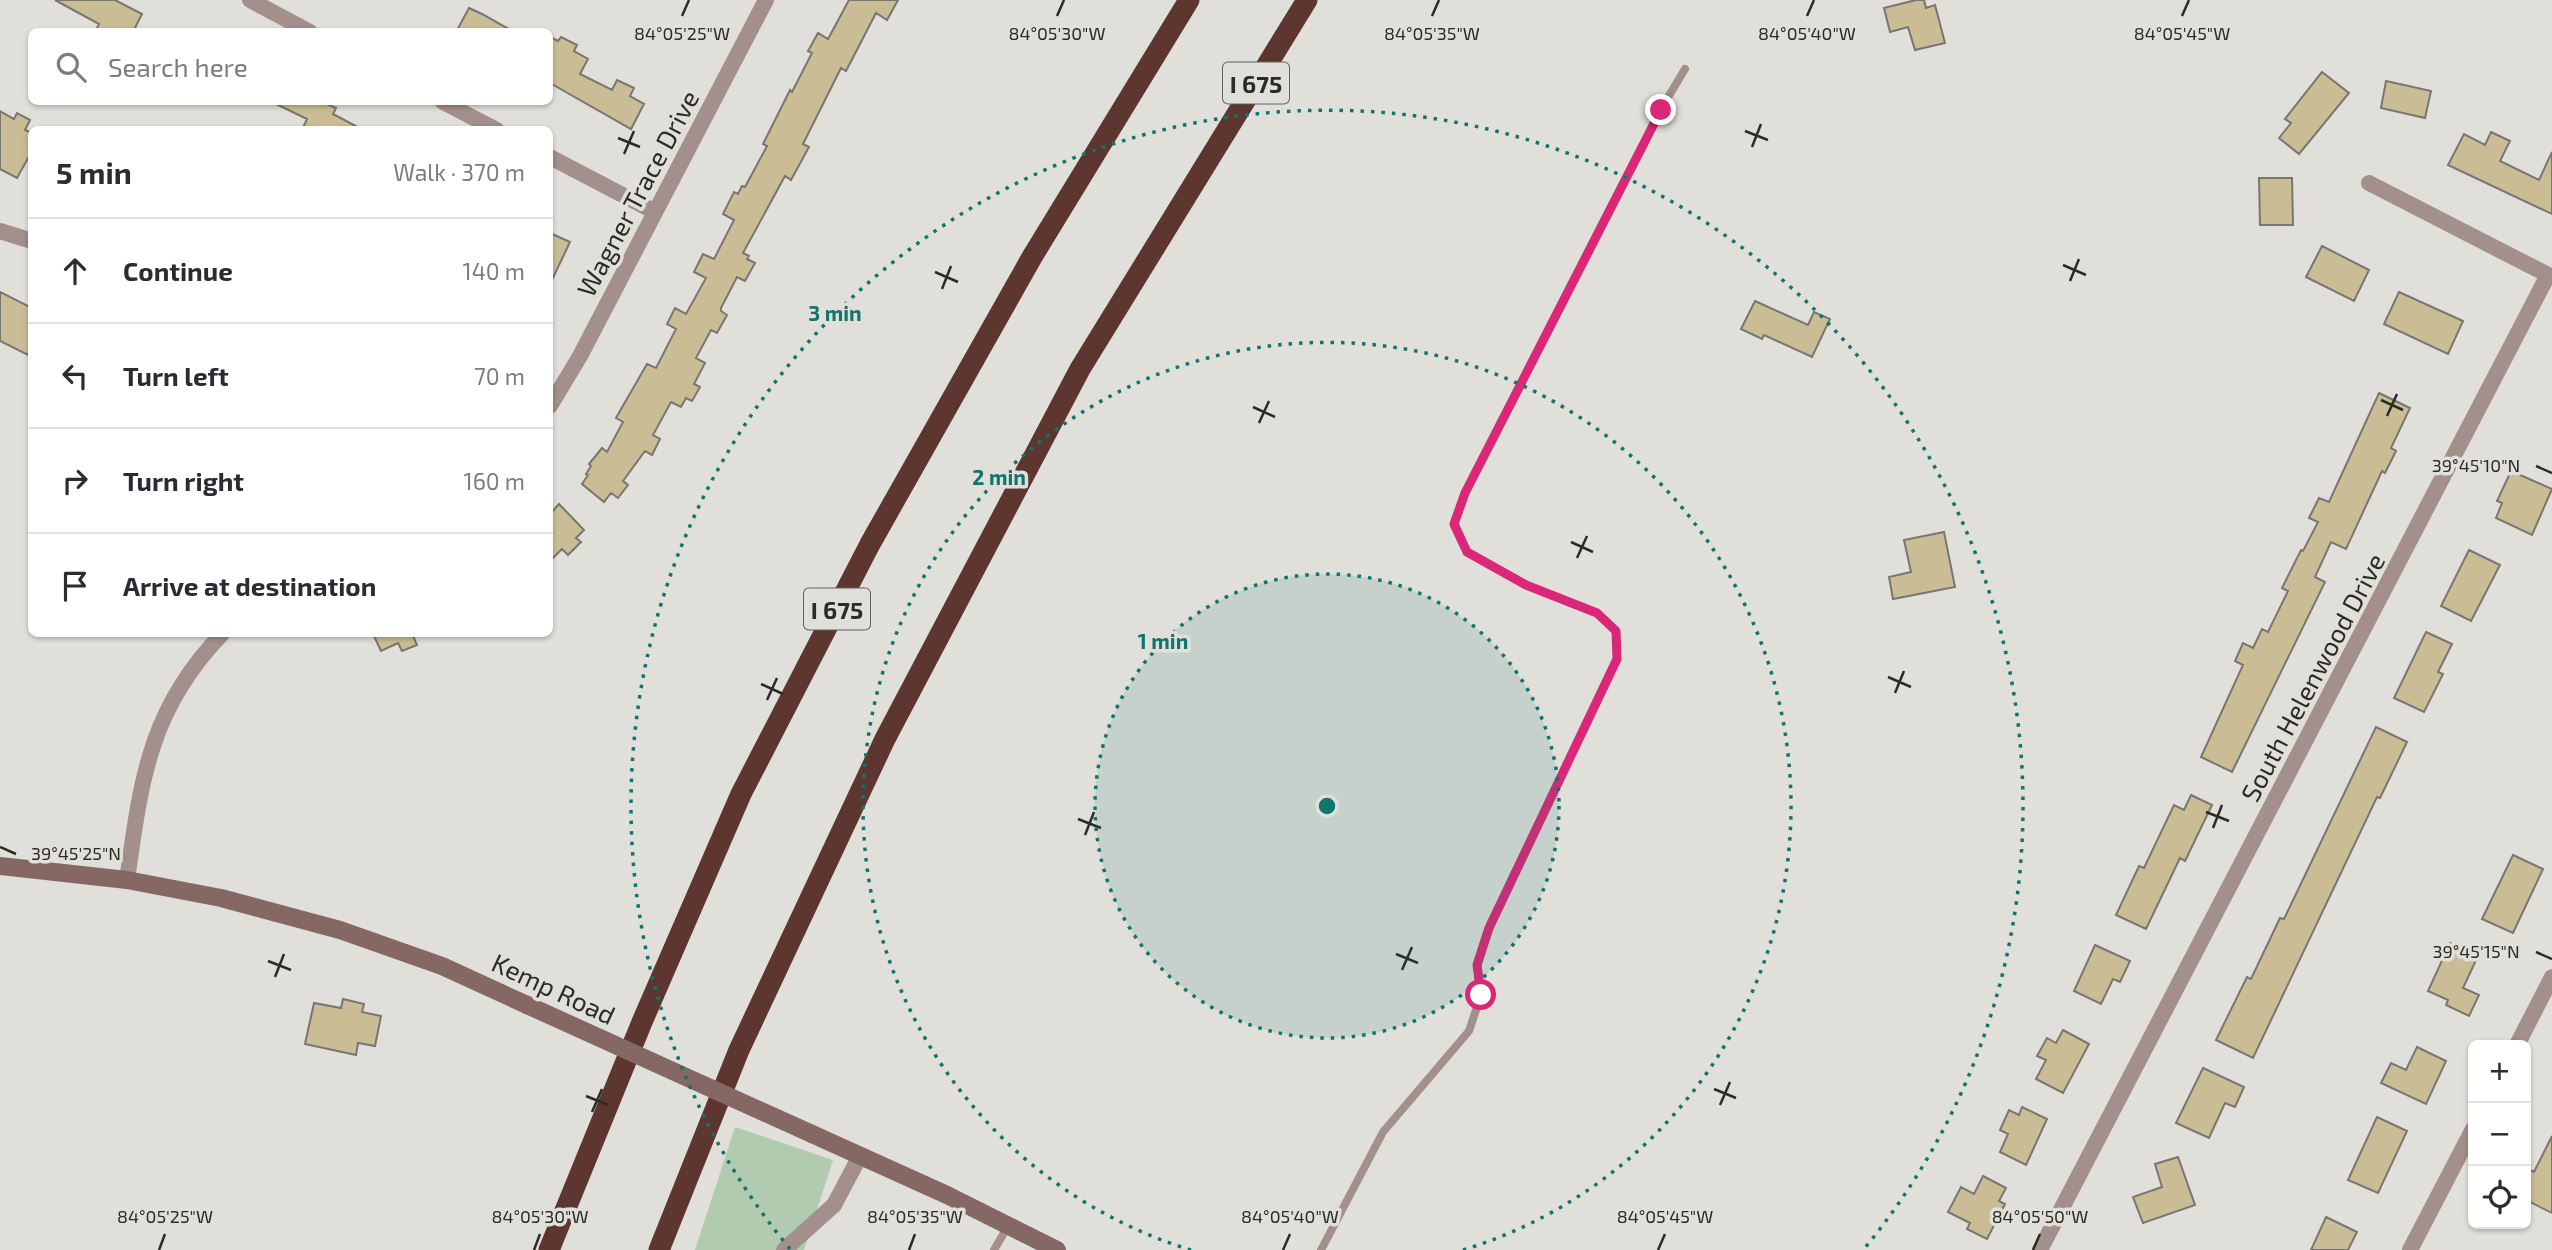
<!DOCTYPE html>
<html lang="en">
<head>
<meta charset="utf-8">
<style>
	body { margin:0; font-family:"Exo 2",sans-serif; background:#f2f2f3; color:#2b2b33 }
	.controls { position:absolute; right:21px; bottom:21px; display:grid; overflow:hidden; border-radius:10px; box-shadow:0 2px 5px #0004 }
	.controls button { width:63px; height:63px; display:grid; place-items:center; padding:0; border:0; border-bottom:2px solid #e1e1e2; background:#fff; color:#2b2b33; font:35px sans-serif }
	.stop { position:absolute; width:21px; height:21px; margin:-16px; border:5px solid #db2777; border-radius:50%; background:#fff }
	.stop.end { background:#db2777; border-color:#fff; box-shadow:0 2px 7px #0008 }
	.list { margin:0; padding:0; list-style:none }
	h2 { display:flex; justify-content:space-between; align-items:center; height:91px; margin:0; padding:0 28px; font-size:30px }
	h2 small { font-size:23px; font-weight:400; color:#7c7c81 }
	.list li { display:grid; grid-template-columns:46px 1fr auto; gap:21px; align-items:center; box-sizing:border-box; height:105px; padding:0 28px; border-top:2px solid #e1e1e2 }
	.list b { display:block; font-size:26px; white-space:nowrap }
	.list em { font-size:23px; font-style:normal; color:#7c7c81 }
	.icon { flex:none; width:38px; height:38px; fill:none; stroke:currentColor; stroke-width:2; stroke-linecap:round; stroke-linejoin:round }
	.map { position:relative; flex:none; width:2552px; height:1250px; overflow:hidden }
	.search { position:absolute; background:#fff; box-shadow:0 2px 5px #0004; left:28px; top:28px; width:525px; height:77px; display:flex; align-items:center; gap:18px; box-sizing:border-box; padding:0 24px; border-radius:10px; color:#7c7c81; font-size:26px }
	.panel { position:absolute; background:#fff; box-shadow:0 2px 5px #0004; left:28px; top:126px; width:525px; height:511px; border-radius:10px }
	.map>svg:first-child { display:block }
	.green { fill:#b1cbb1 }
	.building { fill:#cabd95; stroke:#787671; stroke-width:2 }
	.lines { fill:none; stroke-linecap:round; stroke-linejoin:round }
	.lane { stroke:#a38f8b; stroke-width:8 }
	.street { stroke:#a38f8b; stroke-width:16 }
	.secondary { stroke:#856863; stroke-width:18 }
	.highway { stroke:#5c362f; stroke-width:21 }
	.secondary-bridge { stroke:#856863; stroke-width:18 }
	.route { stroke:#db2777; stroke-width:9 }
	.ticks { fill:none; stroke:#2c2b29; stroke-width:2.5 }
	.ring { fill:none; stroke:#0f766e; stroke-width:3.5; stroke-dasharray:3.5 7 }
	.labels { text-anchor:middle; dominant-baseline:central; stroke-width:7; stroke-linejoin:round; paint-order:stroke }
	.shield { fill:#e1dfd9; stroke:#62615e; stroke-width:2 }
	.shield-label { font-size:24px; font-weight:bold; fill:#2c2b29 }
	.street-label { font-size:26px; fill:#2c2b29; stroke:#e1dfd9 }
	.ticks-label { font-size:18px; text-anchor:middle; fill:#2c2b29; stroke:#e1dfd9; stroke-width:7; stroke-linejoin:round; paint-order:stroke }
	.centre { fill:#0f766e; stroke:#e1dfd9; stroke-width:3.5 }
	.ring-label { font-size:21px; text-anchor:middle; font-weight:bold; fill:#0f766e; stroke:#e1dfd9; stroke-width:7; stroke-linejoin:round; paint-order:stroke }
</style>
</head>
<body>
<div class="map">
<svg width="2552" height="1250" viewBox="0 0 2552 1250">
	<rect width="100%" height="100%" fill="#e1dfd9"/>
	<!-- green -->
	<path class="green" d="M735,1127l98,33 -29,90h-109z"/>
	<!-- building -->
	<path class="building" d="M55,0h60l27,14 -9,18h-38l4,-8z
		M849,0h49l-11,20 -11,-7 -30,58 -5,-3 -38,76 6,3 -18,33 -6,-4 -42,77 6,3 -2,3 8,4 -10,18 -8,-4 -16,31v3l6,4 -10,18 -6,-3 -15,28 9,5 -11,21 6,3 -8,14 -6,-3 -5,9 -10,-5 -18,33 7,4 -8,16 -7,-4 -22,30 5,4 -10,13 -7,-5 -7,9 -22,-18 6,-9 -2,-1 5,-8 -2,-2 13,-16 5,4 16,-30 -7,-4 31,-54 9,4 20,-39 -9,-5 8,-16 11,6 20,-36 -12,-6 9,-18 11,5 20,-39 -11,-6 11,-22 4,2 4,-8 3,1 22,-41 -4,-2 27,-54 2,2 20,-39 -4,-2 10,-18 10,6z
		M1916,0h8l2,8 9,-3 10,38 -30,7 -7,-23 -18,5 -6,-24z
		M469,8l13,6 32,18h-58z
		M550,37l8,4 3,-4 16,8 -3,6 14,8 -8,15 32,16 5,-10 17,8 -4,8 14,8 -13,25 -81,-46z
		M2322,72l27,21 -50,61 -20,-16 12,-15 -6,-4z
		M2386,81l45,10 -6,27 -44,-10z
		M272,102h50l14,6 -3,6 30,16h-61l5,-11z
		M0,111l14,8 3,-6 13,7 -5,10 7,3v18l-15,27 -17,-9z
		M2491,132l19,9 -10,20 39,19 13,-28v62l-104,-49 16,-31 21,11z
		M2259,178h33l1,47h-33z
		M550,233l20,9 -20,42z
		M2322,246l47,24 -15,31 -48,-24z
		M0,292l32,16v49l-32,-16z
		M2399,292l64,29 -15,33 -64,-30z
		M1755,301l53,24 6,-13 16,7 -18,38 -48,-22 -2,4 -21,-10z
		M2379,393l31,15 -19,40 5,3 -11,22 -3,-2 -36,78 -15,-7 -16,35 10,5 -93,190 -31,-15 42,-92 -8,-4 8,-18 10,5 9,-19 6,3 20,-41 -6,-3 19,-38 2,1 15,-29 -9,-4 10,-20 10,4z
		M2511,471l41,18 -20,46 -36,-17 6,-15 -5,-2z
		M559,504l25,26 -8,8 5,4 -13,13 -6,-6 -12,12v-47z
		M1944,532l11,55 -62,12 -4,-22 22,-5 -7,-32z
		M2469,550l31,15 -29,56 -30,-15z
		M2426,632l26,12 -14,28 5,2 -19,38 -30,-14z
		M373,634h46l-6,2 4,9 -15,6 -4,-8 -17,8z
		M2376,727l31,15 -27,56 -3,-1 -124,261 -37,-18 31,-63 4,2 29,-61 4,1z
		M2191,795l21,10 -27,56 -5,-3 -34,71 -30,-14 23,-49 5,2 30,-63 10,5z
		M2513,855l30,14 -30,64 -31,-14z
		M2450,943l28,13 -15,32 16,7 -10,21 -23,-11 2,-5 -20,-9z
		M2095,945l35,16 -10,21 -7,-3 -12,25 -27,-13z
		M343,999l21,5 -2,8 19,4 -6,30 -17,-3 -2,12 -51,-11 9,-41 27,5z
		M2063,1030l26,14 -26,49 -27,-14 10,-19 -9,-4 10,-18 9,5z
		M2417,1047l29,14 -20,43 -45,-21 10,-20 15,7z
		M2203,1068l41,19 -9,20 -10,-4 -16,35 -33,-15z
		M2022,1107l25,12 -21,46 -26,-13 8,-18 -8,-4 9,-20 10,5z
		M2377,1117l30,14 -29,62 -30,-13z
		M2552,1136v77l-26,-13v-32l8,4z
		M2178,1157l17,48 -52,18 -10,-26 29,-10 -7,-23z
		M1983,1176l23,12 -7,13 6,3 -18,35 -20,-10 3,-6 -22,-11 13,-25 13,7z
		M2326,1217l31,15 -9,18h-37z"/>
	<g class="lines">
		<!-- lane -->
		<path class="lane" d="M994,1250l14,-24
			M1321,1250l62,-118 86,-101 12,-36 -4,-30 12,-37 128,-269 -1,-28 -19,-18 -71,-28 -59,-33 -13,-28 11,-31 196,-384 24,-40"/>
		<!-- street -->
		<path class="street" d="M250,0l60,32
			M443,102l54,28
			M550,157l105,55
			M2369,183l183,94
			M0,231l32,10
			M550,406l30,-50 186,-356
			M127,880c14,-99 22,-171 95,-246
			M2517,1045l35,-68
			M784,1250l50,-45 26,-49
			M2040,1250l508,-975
			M2410,1250l63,-121"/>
		<!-- secondary -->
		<path class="secondary" d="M0,866l127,14 94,18 119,32 102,36 85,39
			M812,1134l135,61 110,55"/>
		<!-- highway -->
		<path class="highway" d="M549,1250l93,-228 99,-228 129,-250 162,-287 157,-257
			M659,1250l80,-200 146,-311 195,-370 227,-369"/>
		<!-- secondary-bridge -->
		<path class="secondary-bridge" d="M527,1005l285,129"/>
	</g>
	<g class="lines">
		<!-- route -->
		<path class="route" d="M1481,995l-4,-30 12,-37 128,-269 -1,-28 -19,-18 -71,-28 -59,-33 -13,-28 11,-31 196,-383"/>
	</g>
	<!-- ticks -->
	<path class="ticks" d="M682,16l7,-16M1057,16l7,-16M1432,16l7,-16M1807,16l7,-16M2182,16l7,-16M1745,131l23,9M618,138l22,9M1752,147l9,-23M624,154l10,-23M2063,265l23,10M935,272l23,10M2070,281l9,-22M942,289l9,-23M2381,400l22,10M1253,407l22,10M2387,416l10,-22M1259,423l10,-22M2536,466l16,7M1571,542l22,10M1577,558l10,-22M1888,677l23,10M761,684l22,10M1895,693l9,-22M767,700l10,-22M2206,812l23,9M1078,819l23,9M2213,828l9,-23M1085,835l9,-23M0,847l16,7M2536,952l16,7M1396,954l22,9M268,961l23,9M1402,970l10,-23M275,977l9,-23M1714,1089l22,9M586,1096l22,9M1720,1105l10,-23M592,1112l10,-23M159,1250l6,-16M534,1250l6,-16M909,1250l6,-16M1283,1250l7,-16M1658,1250l7,-16M2033,1250l7,-16"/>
	<!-- distance rings -->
	<circle cx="1327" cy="806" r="232" fill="#0f766e" fill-opacity=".12"/>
	<g class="ring">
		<circle cx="1327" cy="806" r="232"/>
		<path d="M1191 1250A464 464 0 1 1 1463 1250"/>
		<path d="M790 1249A696 696 0 1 1 1864 1249"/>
	</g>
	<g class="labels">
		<!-- shield labels -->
		<g class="shield">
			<rect x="1223" y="62.5" width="66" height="41" rx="5"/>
			<rect x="804" y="588.5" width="66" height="41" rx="5"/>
		</g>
		<g class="shield-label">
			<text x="1256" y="83">I 675</text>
			<text x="837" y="609">I 675</text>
		</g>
		<!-- street labels -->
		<g class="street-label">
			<text transform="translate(637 193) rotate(-62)">Wagner Trace Drive</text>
			<text transform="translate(2312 677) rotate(-62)">South Helenwood Drive</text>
			<text transform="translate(554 988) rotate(25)">Kemp Road</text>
		</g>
	</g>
	<g class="ticks-label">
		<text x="682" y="40">84°05'25"W</text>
		<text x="1057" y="40">84°05'30"W</text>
		<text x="1432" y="40">84°05'35"W</text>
		<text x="1807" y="40">84°05'40"W</text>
		<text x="2182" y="40">84°05'45"W</text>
		<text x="2476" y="472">39°45'10"N</text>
		<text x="76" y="860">39°45'25"N</text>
		<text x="2476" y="958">39°45'15"N</text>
		<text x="165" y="1223">84°05'25"W</text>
		<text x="540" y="1223">84°05'30"W</text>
		<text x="915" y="1223">84°05'35"W</text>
		<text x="1290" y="1223">84°05'40"W</text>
		<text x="1665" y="1223">84°05'45"W</text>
		<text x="2040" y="1223">84°05'50"W</text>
	</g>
	<circle cx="1327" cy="806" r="10" class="centre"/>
	<g class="ring-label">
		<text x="835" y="321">3 min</text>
		<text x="999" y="485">2 min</text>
		<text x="1163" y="649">1 min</text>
	</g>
</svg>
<div class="controls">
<button>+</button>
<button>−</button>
<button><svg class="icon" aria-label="locate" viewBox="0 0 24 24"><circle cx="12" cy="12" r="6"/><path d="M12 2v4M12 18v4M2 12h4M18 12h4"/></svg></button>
</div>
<div class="stop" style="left:1481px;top:995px"></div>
<div class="stop end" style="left:1661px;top:110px"></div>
<div class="search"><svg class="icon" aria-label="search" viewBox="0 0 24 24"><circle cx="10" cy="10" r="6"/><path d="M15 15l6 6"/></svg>Search here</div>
<section class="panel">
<h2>5 min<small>Walk · 370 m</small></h2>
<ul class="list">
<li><svg class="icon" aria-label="ahead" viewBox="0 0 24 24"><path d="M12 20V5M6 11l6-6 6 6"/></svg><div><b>Continue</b></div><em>140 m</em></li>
<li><svg class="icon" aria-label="left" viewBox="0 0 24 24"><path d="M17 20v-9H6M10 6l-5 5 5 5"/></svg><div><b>Turn left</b></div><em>70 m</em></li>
<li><svg class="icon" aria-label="right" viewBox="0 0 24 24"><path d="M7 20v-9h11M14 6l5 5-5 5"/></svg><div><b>Turn right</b></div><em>160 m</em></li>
<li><svg class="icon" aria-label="arrive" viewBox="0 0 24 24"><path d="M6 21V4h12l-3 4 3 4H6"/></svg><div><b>Arrive at destination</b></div></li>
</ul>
</section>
</div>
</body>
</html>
